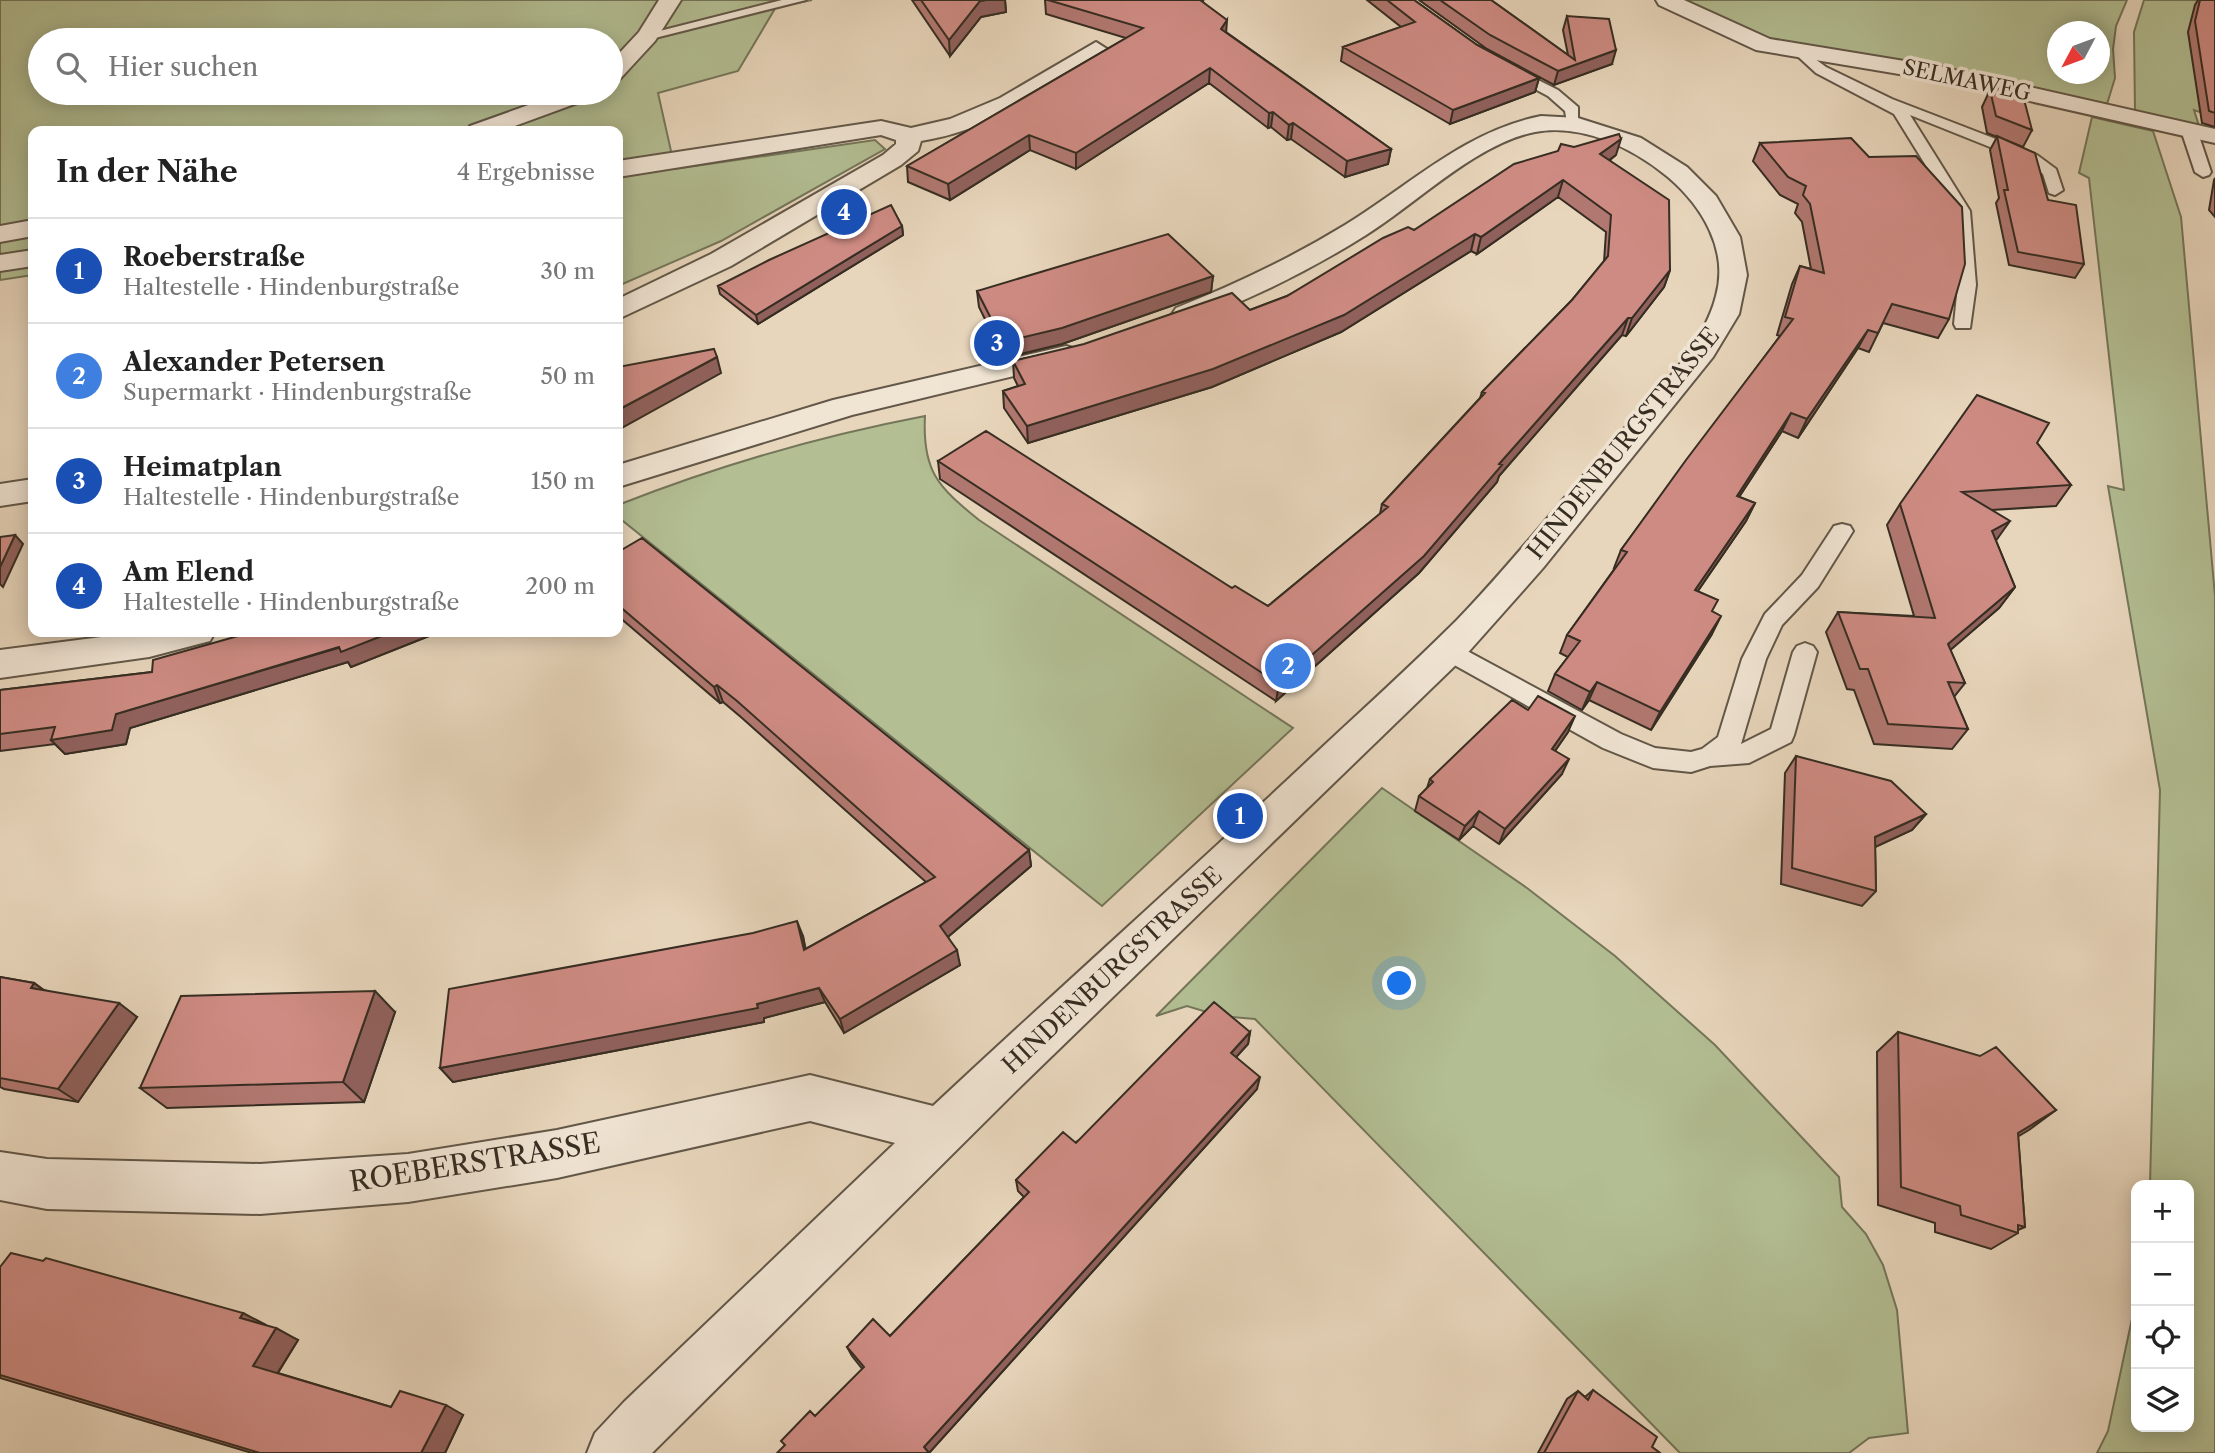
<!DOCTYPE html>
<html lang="de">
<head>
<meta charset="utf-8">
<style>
	body { margin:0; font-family:"Libre Caslon Text",serif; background:#f2f2f2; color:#222 }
	.controls { position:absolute; right:21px; bottom:21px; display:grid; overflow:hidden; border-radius:14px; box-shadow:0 4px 18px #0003 }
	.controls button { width:63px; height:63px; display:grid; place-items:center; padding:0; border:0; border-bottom:2px solid #e0e0e0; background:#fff; color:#222; font:35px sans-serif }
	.compass { position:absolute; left:2047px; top:21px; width:63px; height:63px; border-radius:50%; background:#fff; box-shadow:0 4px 18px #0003; rotate:229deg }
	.you { position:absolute; left:1400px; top:984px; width:24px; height:24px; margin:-18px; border:5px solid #fff; border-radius:50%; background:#1a73e8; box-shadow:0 0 0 10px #1a73e833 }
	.badge { display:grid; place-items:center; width:46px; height:46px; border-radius:50%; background:#1a73e8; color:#fff; font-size:23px; font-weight:700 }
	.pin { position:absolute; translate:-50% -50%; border:4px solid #fff; box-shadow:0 2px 7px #0006 }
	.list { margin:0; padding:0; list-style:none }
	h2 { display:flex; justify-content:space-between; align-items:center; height:91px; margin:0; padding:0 28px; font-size:30px }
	h2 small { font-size:23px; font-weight:400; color:#767676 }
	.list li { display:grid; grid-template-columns:46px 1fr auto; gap:21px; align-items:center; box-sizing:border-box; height:105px; padding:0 28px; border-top:2px solid #e0e0e0 }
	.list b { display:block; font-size:26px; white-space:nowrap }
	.list p { margin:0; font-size:23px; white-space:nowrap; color:#767676 }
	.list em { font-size:23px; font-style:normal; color:#767676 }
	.icon { flex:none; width:38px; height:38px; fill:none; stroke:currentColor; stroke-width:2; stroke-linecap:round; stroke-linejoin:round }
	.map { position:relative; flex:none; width:2215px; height:1453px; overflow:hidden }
	.search { position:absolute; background:#fff; box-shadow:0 4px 18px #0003; left:28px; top:28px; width:595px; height:77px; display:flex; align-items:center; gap:18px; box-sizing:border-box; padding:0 24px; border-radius:38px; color:#767676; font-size:26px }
	.panel { position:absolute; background:#fff; box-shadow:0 4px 18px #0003; left:28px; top:126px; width:595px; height:511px; border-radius:14px }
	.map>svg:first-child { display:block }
	.green { fill:#b3be93; stroke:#74765a; stroke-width:2; fill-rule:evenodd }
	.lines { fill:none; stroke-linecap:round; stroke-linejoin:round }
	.lane-casing { stroke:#625748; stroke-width:4 }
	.street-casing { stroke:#625748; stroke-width:4 }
	.lane { fill:#f0e4d3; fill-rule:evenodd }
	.street { fill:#f0e4d3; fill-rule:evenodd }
	.wall { fill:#b17871; stroke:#362d22; stroke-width:2 }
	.shaded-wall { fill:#90615c; stroke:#362d22; stroke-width:2 }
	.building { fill:#ce8b83; stroke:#362d22; stroke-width:2 }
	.labels { text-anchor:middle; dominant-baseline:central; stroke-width:7; stroke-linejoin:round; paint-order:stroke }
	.far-street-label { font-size:21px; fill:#362d22; stroke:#f0e4d3 }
	.street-label { font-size:24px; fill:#362d22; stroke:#f0e4d3 }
	.near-street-label { font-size:28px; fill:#362d22; stroke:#f0e4d3 }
</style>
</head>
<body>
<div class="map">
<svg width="2215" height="1453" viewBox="0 0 2215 1453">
	<rect width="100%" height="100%" fill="#e8d6bc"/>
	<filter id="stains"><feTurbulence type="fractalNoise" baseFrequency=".00286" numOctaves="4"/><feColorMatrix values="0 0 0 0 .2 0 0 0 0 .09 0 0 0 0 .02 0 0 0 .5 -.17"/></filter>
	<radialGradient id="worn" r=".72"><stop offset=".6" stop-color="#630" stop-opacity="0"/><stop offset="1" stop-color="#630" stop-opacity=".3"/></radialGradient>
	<!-- green -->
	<path class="green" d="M0,0h812l-36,7 -38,64 -80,22 17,76 200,-29 10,9 -164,92 -103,45v-155h-585v144l-33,5zM40,40h571v53h-571z
		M1674,0h453l-11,26 -3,23 2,29 -8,26 -240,-49 -100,-14zM2058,32h42v42h-42z
		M2144,0h71v117l-21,-7 5,16 -64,-15 -1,-79z
		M2092,117l61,14 28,86 34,379v857h-118l11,-22 28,-131v127h53v-242h-39l10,-395 -52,-304 16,4 -35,-312 -10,-5z
		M925,416c-3,55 13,71 54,104l314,208 -191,178 -484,-389v-12c99,-39 202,-69 307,-89z
		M1382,788l145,100 88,68 100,89 124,132 3,30 24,27 17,31 14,45 11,123 -39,5 -20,15h-169l-425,-434 -35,-3 -33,-10 -31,10z"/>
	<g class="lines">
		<!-- lane casing -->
		<g class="lane-casing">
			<path id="lane" d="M782,0h24l-159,40 -7,-4z
				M1799,47l27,20 66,32 145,56 19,14 7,21 -8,5 -6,-2 -6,-19 -18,-13 -115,-46 60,96 6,74 -6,43h-14l-2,-4 4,-39 -4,-74 -60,-97 -78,-41 -24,-22z
				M1510,66l48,24 20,17v21h-10l-3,-17 -17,-15 -43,-23 -2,-3z
				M2189,125l8,5 14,42 -2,3 -6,2 -8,-5 -14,-42z
				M1842,524l8,2 3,5 -35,56 -36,38 -16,34 -25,85 30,-15 22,-77 4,-6 8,-3 8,3 4,6 -23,83 -3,7 -42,21 -39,3 -19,6 -38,-4 -50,-20 -163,-91 -4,-6 4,-6 8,-3 8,3 165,89 34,14 36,4 11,-3 16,-12 24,-78 23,-45 37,-39 32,-49z"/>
		</g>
		<!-- street casing -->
		<g class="street-casing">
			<path id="street" d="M659,0h22l-26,41 -36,39 -8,2v-20l28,-30z
				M1656,0h28l86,39 171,28 274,62v14l-274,-62 -185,-31 -97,-45z
				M1096,42l11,7 -3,5c-56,39 -115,76 -183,87l-3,10 -17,14 -170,101 -113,53v-20l93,-45 172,-99 13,-11v-4l-15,-5 -263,42v-16l263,-40 30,7 39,-9 50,-21z
				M562,93h33l-4,5 -90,33h-34l3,-5z
				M1541,116l37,2 63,20 46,29 29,29 24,41 7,38 -8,39 -26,43 -170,211 -79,89 -443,429 -369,367h-65l8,-20 29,-31 271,-259 -85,-22 -253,57 -149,24 -148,12 -213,-5 -47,-9v-48l47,7 213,5 148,-10 149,-24 253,-55 123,31c121,-113 245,-224 366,-337 53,-50 107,-98 158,-149 50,-52 96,-109 143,-164 37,-44 102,-103 116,-160 13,-46 -14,-90 -48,-119 -35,-29 -86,-54 -133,-45 -58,11 -119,72 -169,103 -54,34 -111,62 -170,85l-10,3 -10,-3 -4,-6 4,-6c58,-23 115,-50 169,-83 64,-39 120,-94 196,-109z
				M33,220v16l-33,6v-16z
				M33,250v16l-33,5v-16z
				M1066,346l10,3 5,6 -5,6 -224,54 -234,72v-22l215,-65z
				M33,479v22l-33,5v-22z
				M140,632h75l-5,9 -61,16 -149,21v-28z"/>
		</g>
		<!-- lane -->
		<use href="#lane" class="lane"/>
		<!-- street -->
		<use href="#street" class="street"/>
	</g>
	<!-- wall -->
	<path class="wall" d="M912,0h93l1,12 -25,5 -31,39z
		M1045,0h159l-2,1 24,31 165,117 -3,15 -43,13 -54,-38 -4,1 -16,-13 -3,1 -59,-45 -133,86 -46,-19 -80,50 -42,-18 -1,-16 219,-128 -80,-24z
		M1367,0h47l63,45 62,33 -4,14 -85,32 -109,-63 2,-14 58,-20z
		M1419,0h72l77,55 -5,-25 4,-14 45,48 -58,21 -67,-36z
		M2198,0h17v127l-13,-4 -14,-91 7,-27z
		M1990,90l42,40 -9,17 -15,-6 40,59 36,64 -9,14 -66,-13 -13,-62 3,-5 -9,-48 7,-13 -10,-4 -5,-26z
		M1760,143l189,176 -11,19 -55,-15 -14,29 -11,-4 -60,90 -16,-7 -43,66 16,6 -9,18 -48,70 14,21v22l-61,96 -62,-30 -7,10 -34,-19 7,-17 13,-17 -8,-4 7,-18 48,-67h-1l7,-18 159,-214 -3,-1 15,-51 8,-18 11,3 -9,-47 -7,-9 3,-9 -18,-9 -27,-34z
		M1616,155l-6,5 60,110 -6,17 -38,49 -4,-1 -123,141 -2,6 -78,91 -143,128 -336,-222 -2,-18 294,127 36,18 112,-92 2,-10 98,-106 2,-6 90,-92 32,-38 2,-30 -48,-35 -81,57 -6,-3 -130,81 -129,55 -184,56 -24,-35 -1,-17 15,-5 -4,-8 -1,-17 237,-51 37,-14 127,-66z
		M2215,178v39l-6,-7 5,-30z
		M902,226l1,9 -145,89 -38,-30 -2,-8z
		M1213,276l-2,16 -149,52 -58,14 -25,-51 -2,-16z
		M2037,443l34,42 -15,21 -64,4 4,31 19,46 -16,21 -49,42 15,33 -11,14 14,32 -16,20 -78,-5 -20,-54 -7,-1 -21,-57 12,-20 76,4 -27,-91 13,-21z
		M618,552l411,298 2,16 -83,71 12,28 -116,68 -19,-31 -61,16v4l-311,60 -13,-14 363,-132 2,13 121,-67 -184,-164 -19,-16 -3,1 -102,-87z
		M252,632h187l-88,35 -3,-5 -218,66 -4,16 -61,10 -10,-10 -55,7v-61l152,-18z
		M1528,710l40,22 -13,19 7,23 -63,70 -26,-18 -14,14 -44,-29 4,-15 8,-8 3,-9z
		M1796,756l130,58 -14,16 -37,17 1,44 -14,15 -81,-22 4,-111z
		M0,977l34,6 10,7 93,27 -59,85 -74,-13 -4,-2z
		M395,1012l-31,90 -197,6 -27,-20z
		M1250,1032l-2,12 -12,13 21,32 -328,364 -77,-97 -5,-9 43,-11 134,-139 -6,-6 -2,-11z
		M1898,1032l158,78 -38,26 7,91 -7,3v3l-27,16 -56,-17v-9l-57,-18 -1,-153z
		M0,1267l265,58 33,15 -20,33 113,34 72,8 -18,38h-193l-252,-75z
		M1593,1390l59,57 8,6h-122l29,-54 11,-8 7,6z"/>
	<!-- shaded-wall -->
	<path class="shaded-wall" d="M986,0h19l1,12 -25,5 -31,39 -1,-16 31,-39z
		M1227,20l-1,15 -5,-6z
		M1616,50l-4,14 -58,21 4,-14z
		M1210,68l-1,15 -133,86v-16z
		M1539,78l-4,14 -85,32 3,-14z
		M1273,112l-2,15 -3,1 1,-15z
		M1293,123l-2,16 -4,1 2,-15z
		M1029,135l1,15 -80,50 -2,-16z
		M1621,139l-5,16 -21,15 5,-16z
		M1391,149l-3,15 -43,13 2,-16z
		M1563,180l-5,17 -81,57 4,-17z
		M902,226l1,9 -145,89 -2,-9z
		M1475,234l-4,17 -130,81 -129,55 -184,56 -1,-17z
		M1670,270l-6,17 -38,49 6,-18z
		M1213,276l-2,16 -149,52 -58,14 -1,-16z
		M1628,318l-6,17 -123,141 -2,6 -78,91 -143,128 3,-17 220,-220z
		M1868,330l-10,18 -60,90 9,-19z
		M717,357l4,16 -103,57v-20z
		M1791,413l-9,18 -54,83 9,-18z
		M1755,503l-9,18 -60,87 9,-18z
		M2010,521l-15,21 -3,-11z
		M15,535l8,9 -20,43 -3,-3v-17z
		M2015,587l-16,21 -66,57 15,-21z
		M1721,616l-9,18 -61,96 9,-18z
		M392,632h47l-88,35 -3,-5 -218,66 -4,16 -61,10 -14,-14 65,-26z
		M1597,682l-8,18 -7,10 8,-18z
		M717,685l6,17 -3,1 -6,-16z
		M1575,716l-7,16 -22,32 6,-15z
		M1569,759l-7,15 -63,70 6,-15z
		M1479,811l-6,15 -14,14 6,-14z
		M1926,814l-14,16 -50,23 13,-16z
		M1029,850l2,16 -88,75 -3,-15z
		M797,921l6,15 6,29 -5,-15z
		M957,950l3,15 -116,68 -4,-14z
		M34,983l20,15 -23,-10z
		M819,988l6,14 -61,16v4l-311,60 -13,-14 317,-64z
		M375,991l20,21 -31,90 -21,-20z
		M119,1003l18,14 -59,85 -20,-13z
		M1250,1032l-2,12 -19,21 2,-12z
		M1260,1077l-3,12 -328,364 -5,-6z
		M2056,1110l-27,20 -37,22 26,-19z
		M243,1313l23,12 -26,-7z
		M276,1328l22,12 -23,37 -22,-11z
		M446,1405l17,10 -18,38h-24z"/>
	<!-- building -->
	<path class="building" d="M921,0h65l-6,1 -31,39z
		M1048,0h152l27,20 -6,9 170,120 -44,12 -54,-38 -4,2 -16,-13 -4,1 -59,-45 -134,85 -47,-18 -81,49 -41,-18 236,-138z
		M1387,0h27l63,45 62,33 -86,32 -110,-63 72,-25z
		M1440,0h51l84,60 -8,-44 42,3 7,31 -58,21 -68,-36z
		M2200,0h15v113l-6,-2 -14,-90z
		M2020,84l12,46 -36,-14 -6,-26z
		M1619,134l2,5 -21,15 69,46 1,70 -38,48h-4l-129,146 3,1 -78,91 -145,128 -341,-223 48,-30 246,157 3,-2 33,20 120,-99 -6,-3 103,-111 -3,-1 90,-92 36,-44 3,-41 -48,-35 -82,57 -6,-3 -131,81 -131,54 -186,57 -24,-35 22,-7 -12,-23 71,-17 148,-51 18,17 37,-14 96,-58 25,-11 6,3 100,-66 44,-13 3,-7 13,3z
		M1997,136l38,17 13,47 28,5 8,59 -66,-12 -14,-62h4z
		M1851,138l18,19 47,-1 46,51 3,57 -16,55 -57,-15 -14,29 -10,-3 -61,89 -16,-6 -54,83 18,7 -60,87 23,10 -6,11 9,5 -61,96 -63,-30 -7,10 -35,-18 25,-33 -13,-6 60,-83 -6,-2 65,-90 107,-141 -8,-2 15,-51 24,7 -14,-69 -7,-9 3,-9 -18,-9 -28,-34z
		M891,205l11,21 -146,89 -38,-29 51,-26z
		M1168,234l45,42 -151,52 -59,14 -26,-51z
		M714,349l3,8 -99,53v-43z
		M1977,395l72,28 -12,20 34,42 -109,7 48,29 -18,10 23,56 -67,57 17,39 -17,-1 20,47 -80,-5 -20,-55h-8l-22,-57 97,6 -35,-114z
		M15,535l-15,32v-30z
		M642,538l387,312 -89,76 17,24 -117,69 -21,-31 -62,16 1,4 -318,60 9,-79 304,-56 44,-12 7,29 131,-73 -198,-176 -20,-16 -3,2 -96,-82v-53z
		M252,632h140l-51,20 -2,-5 -223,67 -4,16 -61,10 4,-13 -55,7v-44l152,-18 1,-12z
		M1538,696l37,20 -23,33 17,10 -64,70 -26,-18 -14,15 -46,-30 14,-14 -3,-3 82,-79 16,10z
		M1796,756l95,25 35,33 -51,23 1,54 -84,-23z
		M0,977l34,6 -3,5 88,15 -61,86 -58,-11z
		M375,991l-32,91 -203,6 41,-92z
		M1214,1002l36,30 -19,21 29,24 -336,370 5,6h-152l8,-8 -4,-4 29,-30 5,5 49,-49 -17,-20 26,-28 17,17 139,-144 -13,-12 47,-48 13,11z
		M1898,1032l82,24 16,-9 60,63 -38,23 7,94 -7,-2v8l-57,-18 -1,-9 -59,-19z
		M11,1253l32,8 3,-3 197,55 -3,5 36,10 -23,38 138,41 9,-16 46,14 -25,48h-161l-260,-78v-108z
		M1593,1390l64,47 -5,10 8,6h-116l34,-62 10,9z"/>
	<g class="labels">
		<!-- far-street labels -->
		<g class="far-street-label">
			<text transform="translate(1967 80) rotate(12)">SELMAWEG</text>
		</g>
		<!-- street labels -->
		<g class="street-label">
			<text transform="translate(1623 443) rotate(-51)">HINDENBURGSTRASSE</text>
			<text transform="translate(1112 970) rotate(-43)">HINDENBURGSTRASSE</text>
		</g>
		<!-- near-street labels -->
		<g class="near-street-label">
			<text transform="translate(475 1162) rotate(-9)">ROEBERSTRASSE</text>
		</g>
	</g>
	<rect width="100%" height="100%" filter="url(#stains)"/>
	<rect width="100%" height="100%" fill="url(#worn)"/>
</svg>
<div class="controls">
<button>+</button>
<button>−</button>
<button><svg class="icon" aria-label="locate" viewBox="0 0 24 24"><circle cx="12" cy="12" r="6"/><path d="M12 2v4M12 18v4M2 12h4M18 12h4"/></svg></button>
<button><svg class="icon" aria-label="layers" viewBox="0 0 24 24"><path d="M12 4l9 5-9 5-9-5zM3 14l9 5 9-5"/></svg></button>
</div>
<svg class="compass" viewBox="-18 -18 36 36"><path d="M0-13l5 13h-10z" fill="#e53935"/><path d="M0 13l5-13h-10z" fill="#767676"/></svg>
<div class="you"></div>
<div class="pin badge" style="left:1240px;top:816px;background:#1a4fb4">1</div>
<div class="pin badge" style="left:1288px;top:666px;background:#3f7fe0">2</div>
<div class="pin badge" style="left:997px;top:343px;background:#1a4fb4">3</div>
<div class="pin badge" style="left:844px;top:212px;background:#1a4fb4">4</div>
<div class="search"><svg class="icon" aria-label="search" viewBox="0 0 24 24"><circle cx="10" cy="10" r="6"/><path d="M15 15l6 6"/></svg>Hier suchen</div>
<section class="panel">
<h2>In der Nähe<small>4 Ergebnisse</small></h2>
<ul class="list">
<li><span class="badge" style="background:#1a4fb4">1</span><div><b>Roeberstraße</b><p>Haltestelle · Hindenburgstraße</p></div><em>30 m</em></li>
<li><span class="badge" style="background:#3f7fe0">2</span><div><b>Alexander Petersen</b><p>Supermarkt · Hindenburgstraße</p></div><em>50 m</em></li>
<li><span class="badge" style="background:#1a4fb4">3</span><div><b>Heimatplan</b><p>Haltestelle · Hindenburgstraße</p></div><em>150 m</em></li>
<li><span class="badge" style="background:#1a4fb4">4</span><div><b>Am Elend</b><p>Haltestelle · Hindenburgstraße</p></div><em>200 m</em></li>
</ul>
</section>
</div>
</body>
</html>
